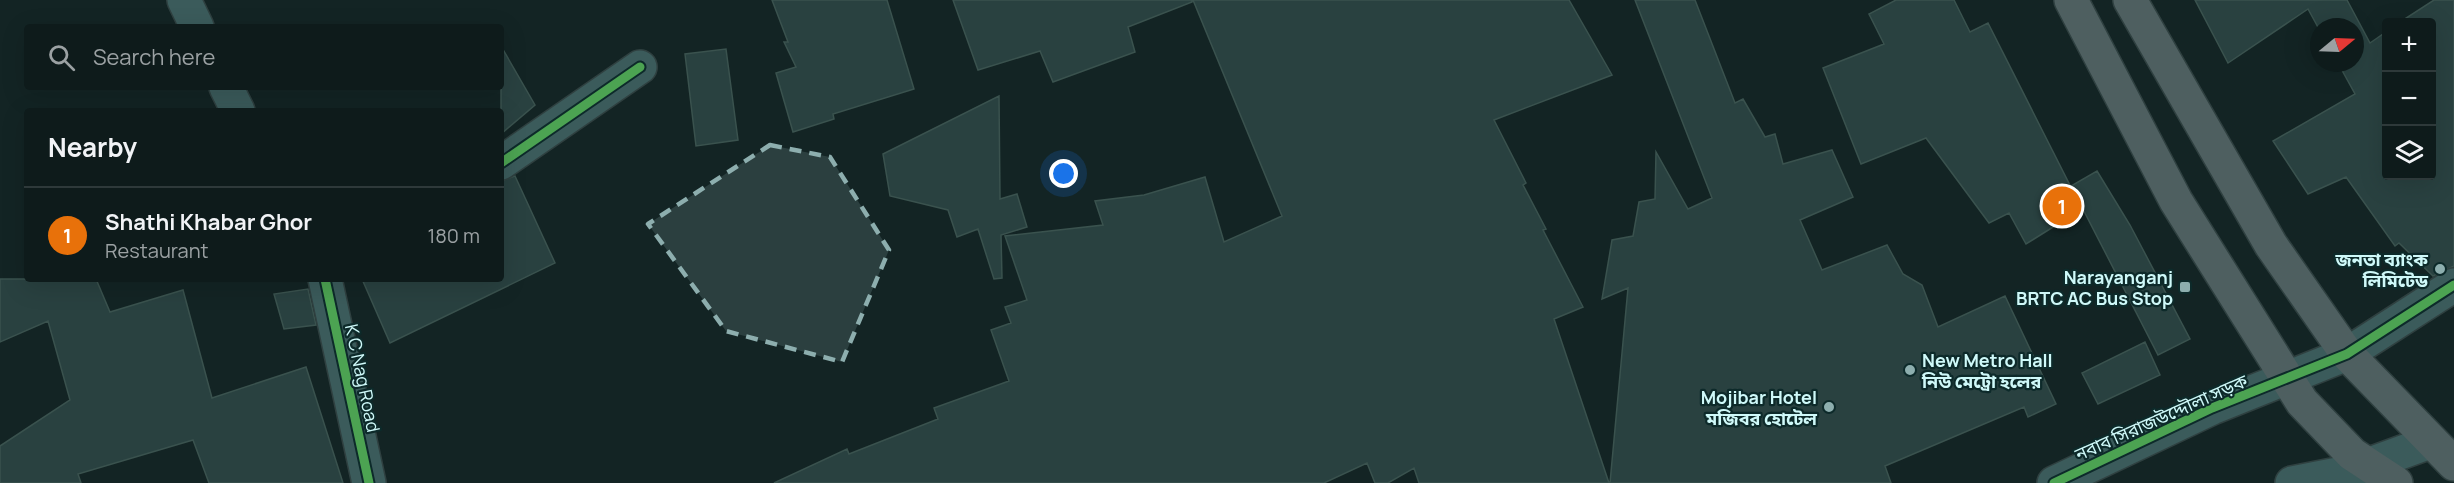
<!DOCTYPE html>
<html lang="en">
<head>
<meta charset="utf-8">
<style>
	body { margin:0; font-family:Manrope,"Noto Sans Bengali",sans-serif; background:#172424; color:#f1f3f6 }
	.controls { position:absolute; right:18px; top:18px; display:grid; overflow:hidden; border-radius:6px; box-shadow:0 6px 24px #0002 }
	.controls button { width:54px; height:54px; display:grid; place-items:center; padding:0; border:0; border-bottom:2px solid #2e393a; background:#0e1b1b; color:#f1f3f6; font:30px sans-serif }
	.compass { position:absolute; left:2310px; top:18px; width:54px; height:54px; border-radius:50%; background:#0e1b1b; box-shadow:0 6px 24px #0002; rotate:71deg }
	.you { position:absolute; left:1064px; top:174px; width:21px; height:21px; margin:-15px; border:4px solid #fff; border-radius:50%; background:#1a73e8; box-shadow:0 0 0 9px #1a73e833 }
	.badge { display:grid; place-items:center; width:39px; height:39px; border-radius:50%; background:#7c3aed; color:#fff; font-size:20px; font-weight:700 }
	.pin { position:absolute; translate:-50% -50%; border:3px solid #fff; box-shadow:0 2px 6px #0006 }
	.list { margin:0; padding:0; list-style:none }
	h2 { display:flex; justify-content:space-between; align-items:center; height:78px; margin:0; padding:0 24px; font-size:26px }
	h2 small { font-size:20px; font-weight:400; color:#9ba1a3 }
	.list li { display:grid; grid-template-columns:39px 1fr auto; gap:18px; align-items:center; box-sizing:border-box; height:96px; padding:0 24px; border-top:2px solid #2e393a }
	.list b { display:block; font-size:22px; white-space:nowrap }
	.list p { margin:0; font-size:20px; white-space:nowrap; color:#9ba1a3 }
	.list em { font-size:20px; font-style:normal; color:#9ba1a3 }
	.icon { flex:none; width:33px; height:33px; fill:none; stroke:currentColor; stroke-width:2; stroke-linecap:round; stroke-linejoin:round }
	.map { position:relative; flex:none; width:2454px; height:483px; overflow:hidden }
	.search { position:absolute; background:#0e1b1b; box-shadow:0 6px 24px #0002; left:24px; top:24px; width:480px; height:66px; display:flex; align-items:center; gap:15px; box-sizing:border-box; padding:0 21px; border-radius:6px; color:#9ba1a3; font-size:22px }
	.panel { position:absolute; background:#0e1b1b; box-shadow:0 6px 24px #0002; left:24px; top:108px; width:480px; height:174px; border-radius:6px }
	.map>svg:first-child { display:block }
	.building { fill:#294140; stroke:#3a524e; stroke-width:1.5 }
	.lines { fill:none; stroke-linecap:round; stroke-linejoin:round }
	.minor-casing { stroke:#2f4040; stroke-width:36 }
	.major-casing { stroke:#2f4040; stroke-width:36 }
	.minor { stroke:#3b5b5b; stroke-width:33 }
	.major { stroke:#4e5f60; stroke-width:33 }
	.cycleway-casing { stroke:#0d2a2a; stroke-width:13 }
	.cycleway { stroke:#4ca352; stroke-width:9 }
	.marked { fill:#8daeae; fill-opacity:0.2; stroke:#8daeae; stroke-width:4.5; stroke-dasharray:12 8; stroke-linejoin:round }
	.poi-dot { fill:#8daeae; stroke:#0d2a2a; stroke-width:2 }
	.labels { text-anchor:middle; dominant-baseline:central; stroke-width:4.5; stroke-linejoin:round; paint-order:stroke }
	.poi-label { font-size:18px; font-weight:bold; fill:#cff9f9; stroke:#0d2a2a; text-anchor:end }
	.street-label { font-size:18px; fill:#cff9f9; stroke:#0d2a2a }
</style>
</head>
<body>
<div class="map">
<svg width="2454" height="483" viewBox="0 0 2454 483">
	<rect width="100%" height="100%" fill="#132424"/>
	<!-- building -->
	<path class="building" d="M772,0h115l27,89 -81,25 1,5 -41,13 -17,-59 20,-6 -12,-25h4z
		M953,0h239v2l-64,25 7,25 -82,30 -13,-31 -62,19z
		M1193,0h376l43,75 -118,45 32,63 -3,2 23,44 -3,1 40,77 -29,12 55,164h-190l-5,-15 -26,15h-13l-8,-20 -43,20h-550l73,-34 2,5 89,-35 -4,-11 75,-27 -18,-51 20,-7 -6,-16 22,-7 -22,-64 98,-11 -8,-24 49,-6 61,-18 19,65 58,-26z
		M1635,0h60l40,103 8,-4 22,38 10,-3 8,30 49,-14 21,47 -53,23 22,50 65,-25 16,29 19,11 16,42 67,-31 51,108 -28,13 -4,-10 -139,59 6,17h-281l18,-195 -26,11 10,-59 21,-4 6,-34 16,-3 1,-47 32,57 24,-11z
		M1896,0h58l16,32 18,-9 94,186 -56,35 -17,-31 -20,10 -63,-85 -65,26 -38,-96 61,-24 -15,-30z
		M2195,0h152l23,43 16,-11v144h46v-154h-32l34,-22h20v266l-21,10 -34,-33 -4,3 -49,-69 -38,17 -35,-53 82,-47 -17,-31h17v-36l-36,2 -11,-20 -80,54z
		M501,46l34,59 -34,29z
		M726,49l12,91 -42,6 -11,-92z
		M999,96l1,103 17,-5 10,33 -26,8 1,43 -8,1 -16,-50 -21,8 -9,-27 -58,-14 -7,-42z
		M2097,171l33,54 60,114 -32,16 -87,-169z
		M515,176l40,87 -165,80 -28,-64h139v-98z
		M0,279h96l14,33 73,-22 29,108 94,-31 37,116h-134l-16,-43 -115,34 3,9h-81v-37l70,-46 -22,-79 -48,21z
		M308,289l8,36 -32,4 -10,-35z
		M2145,342l15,33 -62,29 -16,-31z"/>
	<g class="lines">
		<!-- minor casing -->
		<g class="minor-casing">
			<path id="minor" d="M184,0l13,27
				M226,87l12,24
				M501,163l139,-96
				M325,279l44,204
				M2054,483l158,-75 135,-54 107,-69
				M2292,483l56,-11 82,-30"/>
		</g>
		<!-- major casing -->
		<g class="major-casing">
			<path id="major" d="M2071,0l105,201 126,201 50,52 44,29
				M2130,0l141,245 76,109 107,110"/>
		</g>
		<!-- minor -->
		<use href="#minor" class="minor"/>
		<!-- major -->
		<use href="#major" class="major"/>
		<!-- cycleway casing -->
		<g class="cycleway-casing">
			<path id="cycleway" d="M501,163l139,-96
				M325,279l44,204
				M2054,483l158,-75 135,-54 107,-69"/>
		</g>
		<!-- cycleway -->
		<use href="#cycleway" class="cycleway"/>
	</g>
	<!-- marked area -->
	<path class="marked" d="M770,145l60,12 59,93 -47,112 -116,-31 -78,-107z"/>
	<!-- markers -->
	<g class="poi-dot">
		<circle cx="2440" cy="269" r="6"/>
		<rect x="2179" y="281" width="12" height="12" rx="3"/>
		<circle cx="1910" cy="370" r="6"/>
		<circle cx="1829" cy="407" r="6"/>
	</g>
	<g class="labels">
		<!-- poi labels -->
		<g class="poi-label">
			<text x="2428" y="259">জনতা ব্যাংক<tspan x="2428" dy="21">লিমিটেড</tspan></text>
			<text x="2173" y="277">Narayanganj<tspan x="2173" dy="21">BRTC AC Bus Stop</tspan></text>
			<text x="1922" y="360" text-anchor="start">New Metro Hall<tspan x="1922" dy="21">নিউ মেট্রো হলের</tspan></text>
			<text x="1817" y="397">Mojibar Hotel<tspan x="1817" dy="21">মজিবর হোটেল</tspan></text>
		</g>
		<!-- street labels -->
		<g class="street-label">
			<text transform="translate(363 378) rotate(78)">K C Nag Road</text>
			<text transform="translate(2161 417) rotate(-24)">নবাব সিরাজউদ্দৌলা সড়ক</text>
		</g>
	</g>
</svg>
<div class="controls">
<button>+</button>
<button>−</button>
<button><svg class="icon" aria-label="layers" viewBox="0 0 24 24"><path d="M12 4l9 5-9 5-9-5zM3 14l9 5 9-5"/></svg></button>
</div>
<svg class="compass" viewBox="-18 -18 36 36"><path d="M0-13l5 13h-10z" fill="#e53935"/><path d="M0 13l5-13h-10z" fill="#9ba1a3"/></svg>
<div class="you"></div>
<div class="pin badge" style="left:2062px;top:206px;background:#e8710a">1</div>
<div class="search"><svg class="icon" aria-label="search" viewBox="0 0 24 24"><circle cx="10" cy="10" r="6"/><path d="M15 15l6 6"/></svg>Search here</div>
<section class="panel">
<h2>Nearby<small></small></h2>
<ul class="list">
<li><span class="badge" style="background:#e8710a">1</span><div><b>Shathi Khabar Ghor</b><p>Restaurant</p></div><em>180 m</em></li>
</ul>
</section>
</div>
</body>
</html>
